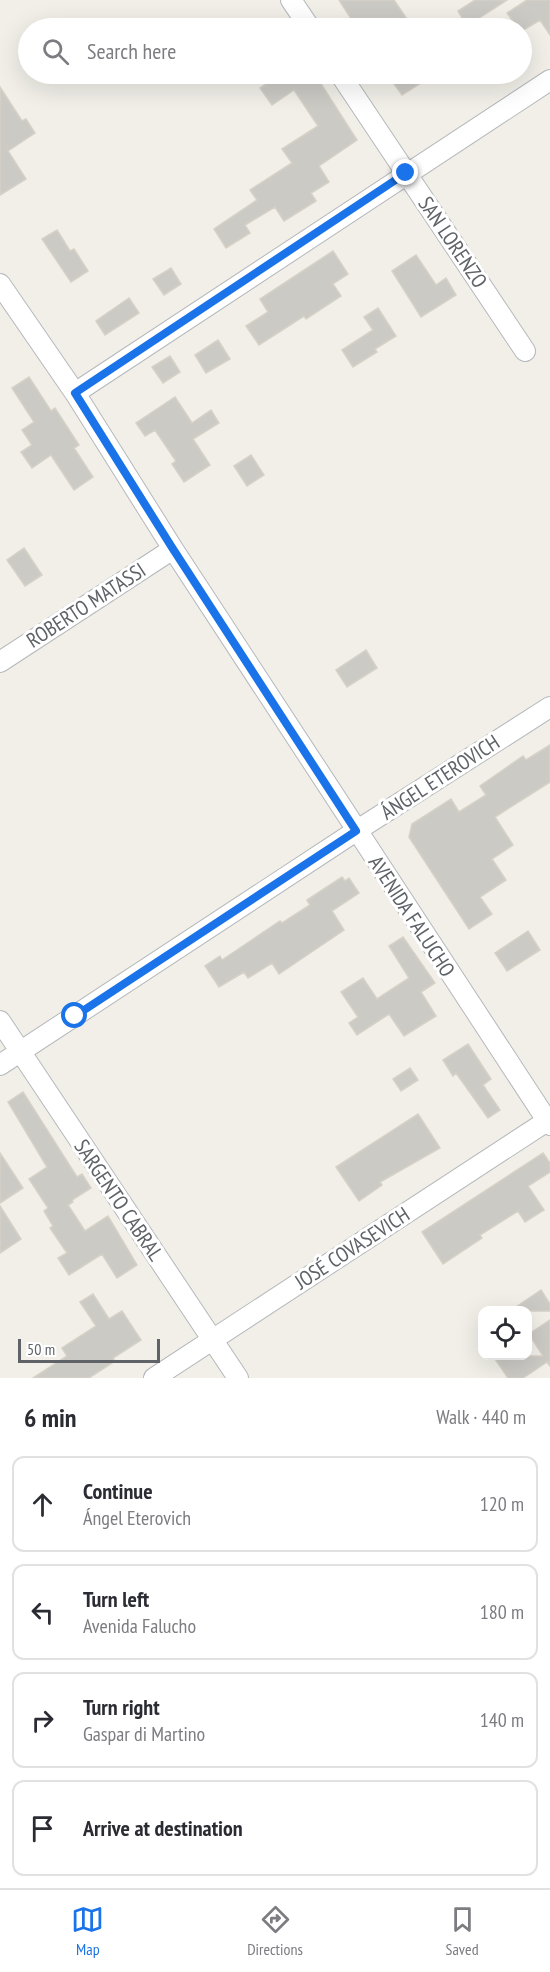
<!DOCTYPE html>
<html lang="en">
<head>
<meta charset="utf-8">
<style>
	body { margin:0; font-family:"PT Sans Narrow",sans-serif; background:#f7f7f7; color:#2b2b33 }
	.controls { position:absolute; right:18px; bottom:18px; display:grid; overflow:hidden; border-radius:12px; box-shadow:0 6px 24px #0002 }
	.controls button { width:54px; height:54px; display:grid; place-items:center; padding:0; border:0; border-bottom:2px solid #e1e1e2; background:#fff; color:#2b2b33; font:30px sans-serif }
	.scale { position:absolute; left:18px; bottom:15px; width:142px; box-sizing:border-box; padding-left:6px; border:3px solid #5f6368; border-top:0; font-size:16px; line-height:21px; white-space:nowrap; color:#5f6368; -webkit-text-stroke:4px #fff; paint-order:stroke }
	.stop { position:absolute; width:18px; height:18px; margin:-14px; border:4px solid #1a73e8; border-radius:50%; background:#fff }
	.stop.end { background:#1a73e8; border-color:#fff; box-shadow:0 2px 6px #0008 }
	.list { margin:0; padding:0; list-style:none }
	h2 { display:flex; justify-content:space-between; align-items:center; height:78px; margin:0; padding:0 24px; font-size:26px }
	h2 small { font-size:20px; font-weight:400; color:#7c7c81 }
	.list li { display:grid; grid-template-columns:39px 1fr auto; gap:18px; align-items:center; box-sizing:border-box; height:96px; margin:0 12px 12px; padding:0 12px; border:2px solid #e1e1e2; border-radius:12px }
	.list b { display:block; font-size:22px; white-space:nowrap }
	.list p { margin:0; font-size:20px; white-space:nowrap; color:#7c7c81 }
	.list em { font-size:20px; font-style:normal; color:#7c7c81 }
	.icon { flex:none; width:33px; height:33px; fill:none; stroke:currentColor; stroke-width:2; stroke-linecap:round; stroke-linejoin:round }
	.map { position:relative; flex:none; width:550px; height:1378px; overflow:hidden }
	.search { position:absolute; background:#fff; box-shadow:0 6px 24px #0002; left:18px; right:18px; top:18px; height:66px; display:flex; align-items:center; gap:15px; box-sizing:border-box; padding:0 21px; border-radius:33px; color:#7c7c81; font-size:22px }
	.sheet { height:510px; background:#fff }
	nav { display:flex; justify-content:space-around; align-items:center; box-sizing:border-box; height:84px; border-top:2px solid #e1e1e2; background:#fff; font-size:16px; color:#7c7c81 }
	nav a { display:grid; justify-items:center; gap:3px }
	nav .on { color:#1a73e8 }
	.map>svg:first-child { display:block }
	.building { fill:#cccac5; stroke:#d6d1c6; stroke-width:1.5 }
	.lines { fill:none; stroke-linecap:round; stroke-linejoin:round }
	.minor-casing { stroke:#b5b8bc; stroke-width:22 }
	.minor { stroke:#fff; stroke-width:20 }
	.route { stroke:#1a73e8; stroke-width:8 }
	.labels { text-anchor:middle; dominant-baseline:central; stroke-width:6; stroke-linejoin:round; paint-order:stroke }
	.street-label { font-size:21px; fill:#5f6368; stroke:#fff }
</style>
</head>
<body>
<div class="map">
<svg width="550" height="1378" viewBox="0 0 550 1378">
	<rect width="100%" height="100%" fill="#f1efe8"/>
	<!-- building -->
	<path class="building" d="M339,0h55l19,28h-56z
		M475,0h32l-40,26 -9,-15z
		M527,0h23v35l-10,-15 -18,11v-3h-4l-11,-15z
		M282,74h38l-4,2 41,64 -38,26 10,16 -18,11 5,8 -32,20 -9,-14 -30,18 5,8 -24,15 -12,-19 43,-29 -7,-10 42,-27 -10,-14 36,-23 -24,-36 -22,15 -12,-17z
		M387,74h48l-33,21z
		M0,87l22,34 4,-2 9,14 -27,18 18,28 -26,16z
		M57,230l13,21 4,-2 14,22 -17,11 -29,-43z
		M333,251l15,23 -15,10 8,12 -35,23 -2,-3 -45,29 -13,-19 22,-14 -8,-13z
		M416,255l20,30 10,-7 10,17 -35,22 -29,-46z
		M171,268l10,16 -17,11 -11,-16z
		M129,298l10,15 -34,22 -9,-14z
		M378,308l18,28 -21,13 2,3 -24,15 -11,-17 31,-20 -9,-13z
		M218,340l12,19 -24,14 -11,-18z
		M170,356l10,16 -17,11 -11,-16z
		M29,377l22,34 4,-3 24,37 -5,3 19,29 -19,13 -23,-35 -19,13 -11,-16 11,-7 -10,-15 12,-8 -22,-34z
		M175,397l17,26 19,-13 8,13 -26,16 17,26 -26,17 -12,-18 4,-3 -21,-31 -10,6 -9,-13z
		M251,455l13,20 -17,11 -13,-20z
		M24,548l18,27 -17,11 -18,-26z
		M366,650l11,18 -30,19 -11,-17z
		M550,745v37l-55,35 18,28 -21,14 14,21 -26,17 12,17 -23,15 -60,-92 3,-13 39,-25 8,13 27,-17 -6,-9 20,-14 23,-16 3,4z
		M342,877l3,4 4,-3 10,15 -27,18 12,19 -65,44 -7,-11 -24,15 -4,-6 -25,15 -14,-21 15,-10 2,4 58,-39 2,2 28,-18 -3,-5z
		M528,931l12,19 -33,21 -12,-18z
		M403,937l32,46 -14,9 15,24 -32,20 -15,-22 -32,21 -8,-12 9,-6 -17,-25 22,-14 14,21 32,-21 -20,-32z
		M468,1044l23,35 -8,6 17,25 -12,8 -32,-45 -3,3 -10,-16z
		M410,1068l8,12 -17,11 -8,-12z
		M23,1092l54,85 5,-3 9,14 -19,12 1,2 -5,3 17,26 23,-15 29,49 -20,13 -15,-24 -33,21 -11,-17 9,-5 -17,-25 3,-2 -9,-15 4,-3 -19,-29 18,-12 -39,-65z
		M418,1114l22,34 -60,34 2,3 -23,16 -23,-34z
		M0,1153l23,35 -23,15z
		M543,1153l7,10v9l-22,14 16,24 -19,12 -7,-11 -38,24 2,3 -39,26 -21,-32z
		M0,1206l21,33 -21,14z
		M541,1290l9,14v7h-40z
		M93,1294l16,25 13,-8 19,29 -28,18 2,3 -26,17h-56l34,-22 -5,-8 34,-22 -16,-24z
		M550,1320v46l-3,-4 -24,16h-15l-15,-22h50l-14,-22z"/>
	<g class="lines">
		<!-- minor casing -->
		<g class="minor-casing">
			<path id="minor" d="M291,0l19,28
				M340,74l185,277
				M0,284l75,109 98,156 377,576
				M75,393l475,-313
				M0,662l173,-113
				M0,1021l238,357
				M0,1065l356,-234 194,-124
				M154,1378l396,-259"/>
		</g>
		<!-- minor -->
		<use href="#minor" class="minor"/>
	</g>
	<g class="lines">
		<!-- route -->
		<path class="route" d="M75,1016l281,-185 -183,-282 -98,-156 331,-220"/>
	</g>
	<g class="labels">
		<!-- street labels -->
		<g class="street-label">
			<text transform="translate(453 242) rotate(56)">SAN LORENZO</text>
			<text transform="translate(86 605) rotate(-33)">ROBERTO MATASSI</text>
			<text transform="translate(440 777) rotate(-33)">ÁNGEL ETEROVICH</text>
			<text transform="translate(412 916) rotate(57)">AVENIDA FALUCHO</text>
			<text transform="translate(119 1200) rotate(56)">SARGENTO CABRAL</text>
			<text transform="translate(352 1248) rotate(-33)">JOSÉ COVASEVICH</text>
		</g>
	</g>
</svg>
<div class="controls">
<button><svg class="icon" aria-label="locate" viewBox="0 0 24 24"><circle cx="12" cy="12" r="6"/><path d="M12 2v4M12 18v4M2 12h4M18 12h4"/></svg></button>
</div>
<div class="scale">50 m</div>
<div class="stop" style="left:75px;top:1016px"></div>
<div class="stop end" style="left:406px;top:173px"></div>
<div class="search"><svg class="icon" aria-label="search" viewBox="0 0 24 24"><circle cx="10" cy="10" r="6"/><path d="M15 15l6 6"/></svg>Search here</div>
</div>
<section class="sheet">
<h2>6 min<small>Walk · 440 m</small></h2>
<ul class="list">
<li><svg class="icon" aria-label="ahead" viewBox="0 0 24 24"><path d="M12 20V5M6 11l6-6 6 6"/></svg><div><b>Continue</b><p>Ángel Eterovich</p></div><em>120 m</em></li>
<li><svg class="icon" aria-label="left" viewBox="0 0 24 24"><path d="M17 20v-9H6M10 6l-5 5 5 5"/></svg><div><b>Turn left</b><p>Avenida Falucho</p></div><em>180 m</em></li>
<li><svg class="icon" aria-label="right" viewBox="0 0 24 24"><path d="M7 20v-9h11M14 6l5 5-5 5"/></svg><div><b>Turn right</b><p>Gaspar di Martino</p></div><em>140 m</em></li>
<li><svg class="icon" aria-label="arrive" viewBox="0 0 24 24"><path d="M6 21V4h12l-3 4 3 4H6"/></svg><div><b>Arrive at destination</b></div></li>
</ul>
</section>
<nav>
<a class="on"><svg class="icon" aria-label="map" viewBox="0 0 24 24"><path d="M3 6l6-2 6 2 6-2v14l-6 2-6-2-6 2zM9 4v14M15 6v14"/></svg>Map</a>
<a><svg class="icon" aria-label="directions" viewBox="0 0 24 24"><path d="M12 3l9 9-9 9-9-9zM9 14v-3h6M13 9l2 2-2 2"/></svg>Directions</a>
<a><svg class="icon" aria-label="saved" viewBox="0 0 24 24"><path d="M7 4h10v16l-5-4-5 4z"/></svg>Saved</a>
</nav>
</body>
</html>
